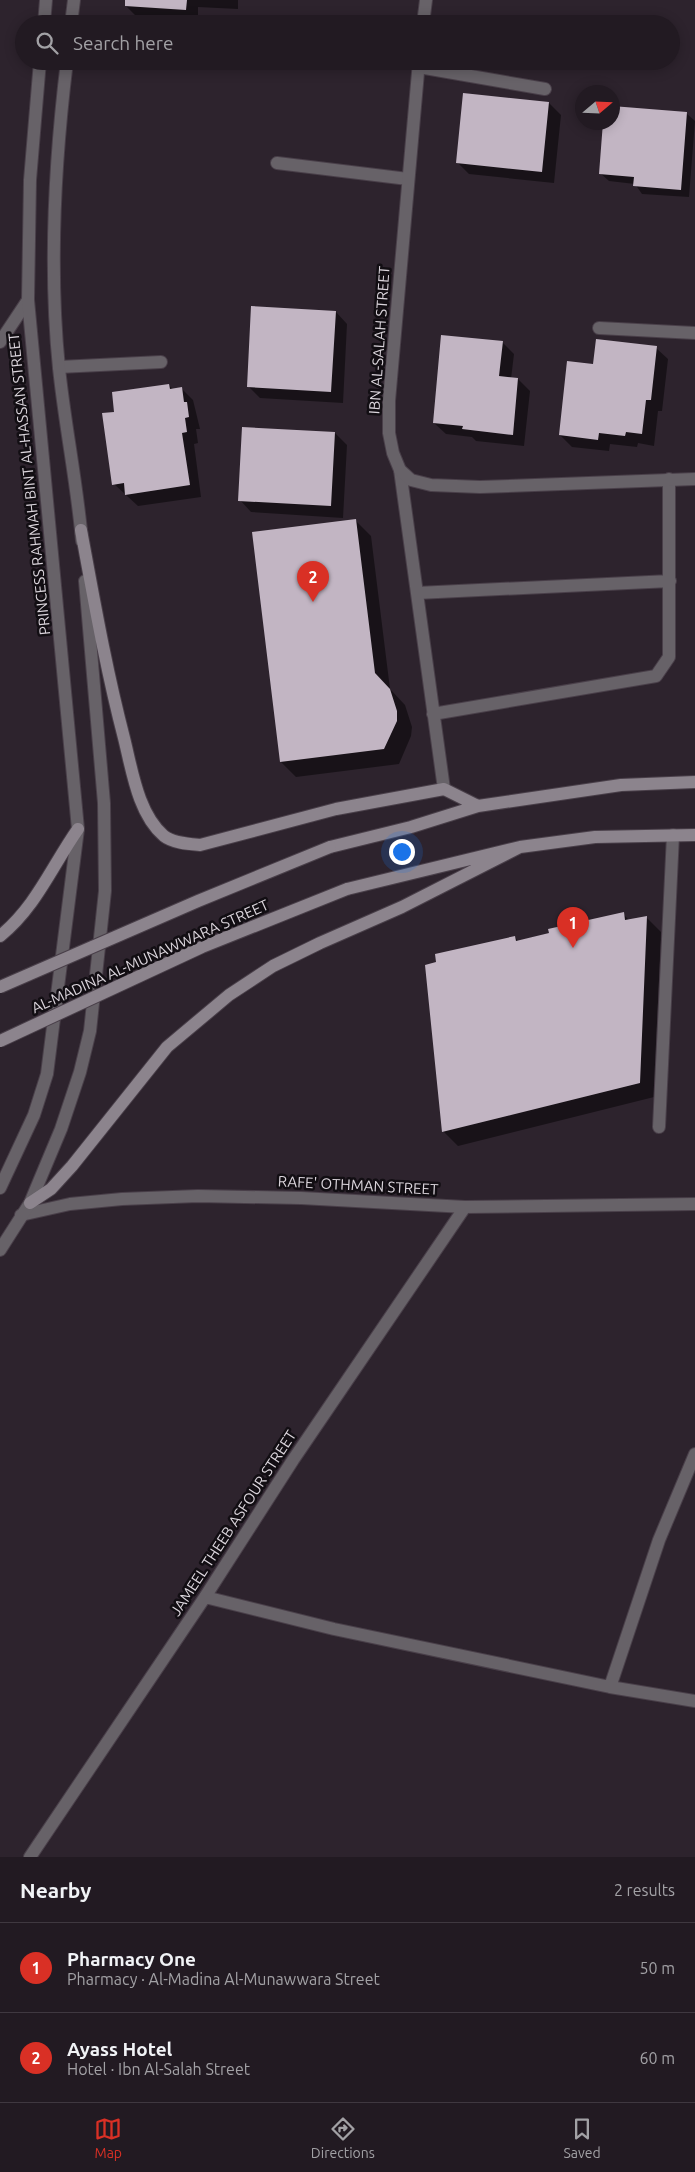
<!DOCTYPE html>
<html lang="en">
<head>
<meta charset="utf-8">
<style>
	body { margin:0; font-family:Ubuntu,sans-serif; background:#2a232a; color:#f1f3f6 }
	.compass { position:absolute; left:575px; top:85px; width:45px; height:45px; border-radius:50%; background:#221a22; box-shadow:0 2px 12px #0003; rotate:71deg }
	.you { position:absolute; left:401px; top:851px; width:18px; height:18px; margin:-12px; border:4px solid #fff; border-radius:50%; background:#1a73e8; box-shadow:0 0 0 8px #1a73e833 }
	.badge { display:grid; place-items:center; width:32px; height:32px; border-radius:50%; background:#d93025; color:#fff; font-size:16px; font-weight:700 }
	.pin { position:absolute; translate:-50% -41px; filter:drop-shadow(0 1px 2px #0008) }
	.pin::after { content:''; position:absolute; top:26px; width:18px; height:15px; background:inherit; clip-path:polygon(0 0,100% 0,50% 100%) }
	.list { margin:0; padding:0; list-style:none }
	h2 { display:flex; justify-content:space-between; align-items:center; height:65px; margin:0; padding:0 20px; font-size:21px }
	h2 small { font-size:16px; font-weight:400; color:#a2a1a5 }
	.list li { display:grid; grid-template-columns:32px 1fr auto; gap:15px; align-items:center; box-sizing:border-box; height:90px; padding:0 20px; border-top:1px solid #3f3840 }
	.list b { display:block; font-size:19px; white-space:nowrap }
	.list p { margin:0; font-size:16px; white-space:nowrap; color:#a2a1a5 }
	.list em { font-size:16px; font-style:normal; color:#a2a1a5 }
	.icon { flex:none; width:28px; height:28px; fill:none; stroke:currentColor; stroke-width:2; stroke-linecap:round; stroke-linejoin:round }
	.map { position:relative; flex:none; width:695px; height:1857px; overflow:hidden }
	.search { position:absolute; background:#221a22; box-shadow:0 2px 12px #0003; left:15px; right:15px; top:15px; height:55px; display:flex; align-items:center; gap:12px; box-sizing:border-box; padding:0 18px; border-radius:28px; color:#a2a1a5; font-size:19px }
	.sheet { height:245px; background:#221a22 }
	nav { display:flex; justify-content:space-around; align-items:center; box-sizing:border-box; height:70px; border-top:1px solid #3f3840; background:#221a22; font-size:14px; color:#a2a1a5 }
	nav a { display:grid; justify-items:center; gap:2px }
	nav .on { color:#d93025 }
	.map>svg:first-child { display:block }
	.shadow { fill:#0007 }
	.building { fill:#c2b5c3 }
	.lines { fill:none; stroke-linecap:round; stroke-linejoin:round }
	.service-casing { stroke:#493f49; stroke-width:14 }
	.minor-casing { stroke:#493f49; stroke-width:14 }
	.tertiary-casing { stroke:#493f49; stroke-width:14 }
	.secondary-casing { stroke:#493f49; stroke-width:14 }
	.service { stroke:#676268; stroke-width:12 }
	.minor { stroke:#676268; stroke-width:12 }
	.tertiary { stroke:#676268; stroke-width:12 }
	.secondary { stroke:#8c848d; stroke-width:12 }
	.secondary-bridge-casing { stroke:#493f49; stroke-width:14; stroke-linecap:butt }
	.secondary-bridge { stroke:#8c848d; stroke-width:12 }
	.labels { text-anchor:middle; dominant-baseline:central; stroke-width:5; stroke-linejoin:round; paint-order:stroke }
	.street-label { font-size:15px; fill:#dbd5dc; stroke:#120e13 }
</style>
</head>
<body>
<div class="map">
<svg width="695" height="1857" viewBox="0 0 695 1857">
	<rect width="100%" height="100%" fill="#2d232d"/>
	<!-- shadow -->
	<path class="shadow" d="M127,0h111v9l-40,-2v15l-60,-4 -12,-12z
		M549,103l12,12 -7,68 -85,-9 -12,-12z
		M686,113l9,8 -6,76 -47,-3 -7,-10 -26,-3 -9,-8 12,-51z
		M336,312l11,12 -4,79 -83,-5 -12,-12z
		M502,342l12,12 -3,25h7l12,12 -6,55 -48,-5 -4,-4 -26,-3 -12,-11z
		M656,348l12,11 -6,52h-4l-4,35 -16,-3 -1,4 -27,-3 -1,7 -37,-4 -12,-12 35,-70z
		M168,385l5,4 8,-1 12,12 7,29h-4l2,14 -4,1 7,53 -63,9 -24,-22 1,-71z
		M335,433l12,12 -4,73 -92,-6 -11,-12z
		M356,521l15,15 19,153 15,16 7,22 -1,9 -12,28 -103,13 -15,-15z
		M623,914l7,7 16,-4 15,15 -7,165 -196,49 -15,-15 72,-194 3,4z"/>
	<!-- building -->
	<path class="building" d="M125,0h62l-1,10 -61,-4z
		M463,93l86,9 -7,70 -86,-9z
		M612,106l75,6 -6,78 -48,-4 1,-9 -35,-3 4,-52h9z
		M251,306l85,5 -5,81 -84,-5z
		M441,335l62,6 -4,35 19,2 -5,57 -51,-6 1,-3 -30,-3z
		M596,339l61,7 -6,54h-5l-4,34 -16,-2 -1,4 -26,-3 -1,7 -39,-5 8,-74 26,3z
		M169,384l1,5 12,-2 2,15h3l2,15 -4,1 2,14 -5,1 8,52 -65,10 -1,-12 -12,2 -10,-72 12,-1 -2,-20z
		M242,427l93,5 -4,74 -93,-5z
		M356,519l19,154 15,16 7,22v10l-13,28 -104,13 -28,-230z
		M624,912l1,8 22,-4 -7,167 -198,49 -17,-167 11,-3 -1,-8 80,-18 1,5 33,-8 -1,-4z"/>
	<g class="lines">
		<!-- service casing -->
		<g class="service-casing">
			<path id="service" d="M419,67l126,22
				M277,163l131,16
				M599,328l96,5
				M59,367l102,-5
				M400,470l44,319
				M417,593l253,-12
				M433,714l223,-38 13,-19v-178
				M659,1127l14,-292"/>
		</g>
		<!-- minor casing -->
		<g class="minor-casing">
			<path id="minor" d="M423,24l3,-24
				M419,61l-30,340v32l4,20 7,17 11,10 20,5 49,2 215,-8
				M0,342l28,-42
				M21,1215l49,-11 52,-5 76,-3 103,2 164,9 230,-3
				M205,1597l129,32 276,58 85,14
				M610,1687l49,-147 36,-86
				M30,1857l175,-260 88,-137 172,-253"/>
		</g>
		<!-- tertiary casing -->
		<g class="tertiary-casing">
			<path id="tertiary" d="M44,24l2,-24
				M71,24l3,-24
				M67,61c-12,98 -18,209 -8,307 6,58 18,115 23,173
				M0,1188l34,-73 13,-41 31,-245 -50,-529 2,-120 10,-119
				M0,1250l30,-47 31,-74 19,-57 10,-41 15,-140 -1,-88 -19,-222"/>
		</g>
		<!-- secondary casing -->
		<g class="secondary-casing">
			<path id="secondary" d="M81,530c13,70 25,139 43,208 8,32 14,76 40,98 9,7 25,8 36,9l136,-36 108,-20 34,17
				M330,847l81,-20 67,-21 143,-21 74,-3
				M347,889l173,-42 75,-10 100,-2
				M0,936c36,-29 52,-70 78,-107
				M30,1203l21,-14 21,-23 95,-119 62,-52 44,-29 47,-23 82,-36 118,-60"/>
		</g>
		<!-- service -->
		<use href="#service" class="service"/>
		<!-- minor -->
		<use href="#minor" class="minor"/>
		<!-- tertiary -->
		<use href="#tertiary" class="tertiary"/>
		<!-- secondary -->
		<use href="#secondary" class="secondary"/>
		<!-- secondary-bridge casing -->
		<g class="secondary-bridge-casing">
			<path id="secondary-bridge" d="M0,987l198,-86 132,-54
				M0,1041l202,-94 145,-58"/>
		</g>
		<!-- secondary-bridge -->
		<use href="#secondary-bridge" class="secondary-bridge"/>
	</g>
	<g class="labels">
		<!-- street labels -->
		<g class="street-label">
			<text transform="translate(379 340) rotate(-86)">IBN AL-SALAH STREET</text>
			<text transform="translate(29 484) rotate(-96)">PRINCESS RAHMAH BINT AL-HASSAN STREET</text>
			<text transform="translate(150 956) rotate(-24)">AL-MADINA AL-MUNAWWARA STREET</text>
			<text transform="translate(358 1185) rotate(3)">RAFE' OTHMAN STREET</text>
			<text transform="translate(233 1523) rotate(-57)">JAMEEL THEEB ASFOUR STREET</text>
		</g>
	</g>
</svg>
<svg class="compass" viewBox="-18 -18 36 36"><path d="M0-13l5 13h-10z" fill="#e53935"/><path d="M0 13l5-13h-10z" fill="#a2a1a5"/></svg>
<div class="you"></div>
<div class="pin badge" style="left:573px;top:948px">1</div>
<div class="pin badge" style="left:313px;top:602px">2</div>
<div class="search"><svg class="icon" aria-label="search" viewBox="0 0 24 24"><circle cx="10" cy="10" r="6"/><path d="M15 15l6 6"/></svg>Search here</div>
</div>
<section class="sheet">
<h2>Nearby<small>2 results</small></h2>
<ul class="list">
<li><span class="badge">1</span><div><b>Pharmacy One</b><p>Pharmacy · Al-Madina Al-Munawwara Street</p></div><em>50 m</em></li>
<li><span class="badge">2</span><div><b>Ayass Hotel</b><p>Hotel · Ibn Al-Salah Street</p></div><em>60 m</em></li>
</ul>
</section>
<nav>
<a class="on"><svg class="icon" aria-label="map" viewBox="0 0 24 24"><path d="M3 6l6-2 6 2 6-2v14l-6 2-6-2-6 2zM9 4v14M15 6v14"/></svg>Map</a>
<a><svg class="icon" aria-label="directions" viewBox="0 0 24 24"><path d="M12 3l9 9-9 9-9-9zM9 14v-3h6M13 9l2 2-2 2"/></svg>Directions</a>
<a><svg class="icon" aria-label="saved" viewBox="0 0 24 24"><path d="M7 4h10v16l-5-4-5 4z"/></svg>Saved</a>
</nav>
</body>
</html>
